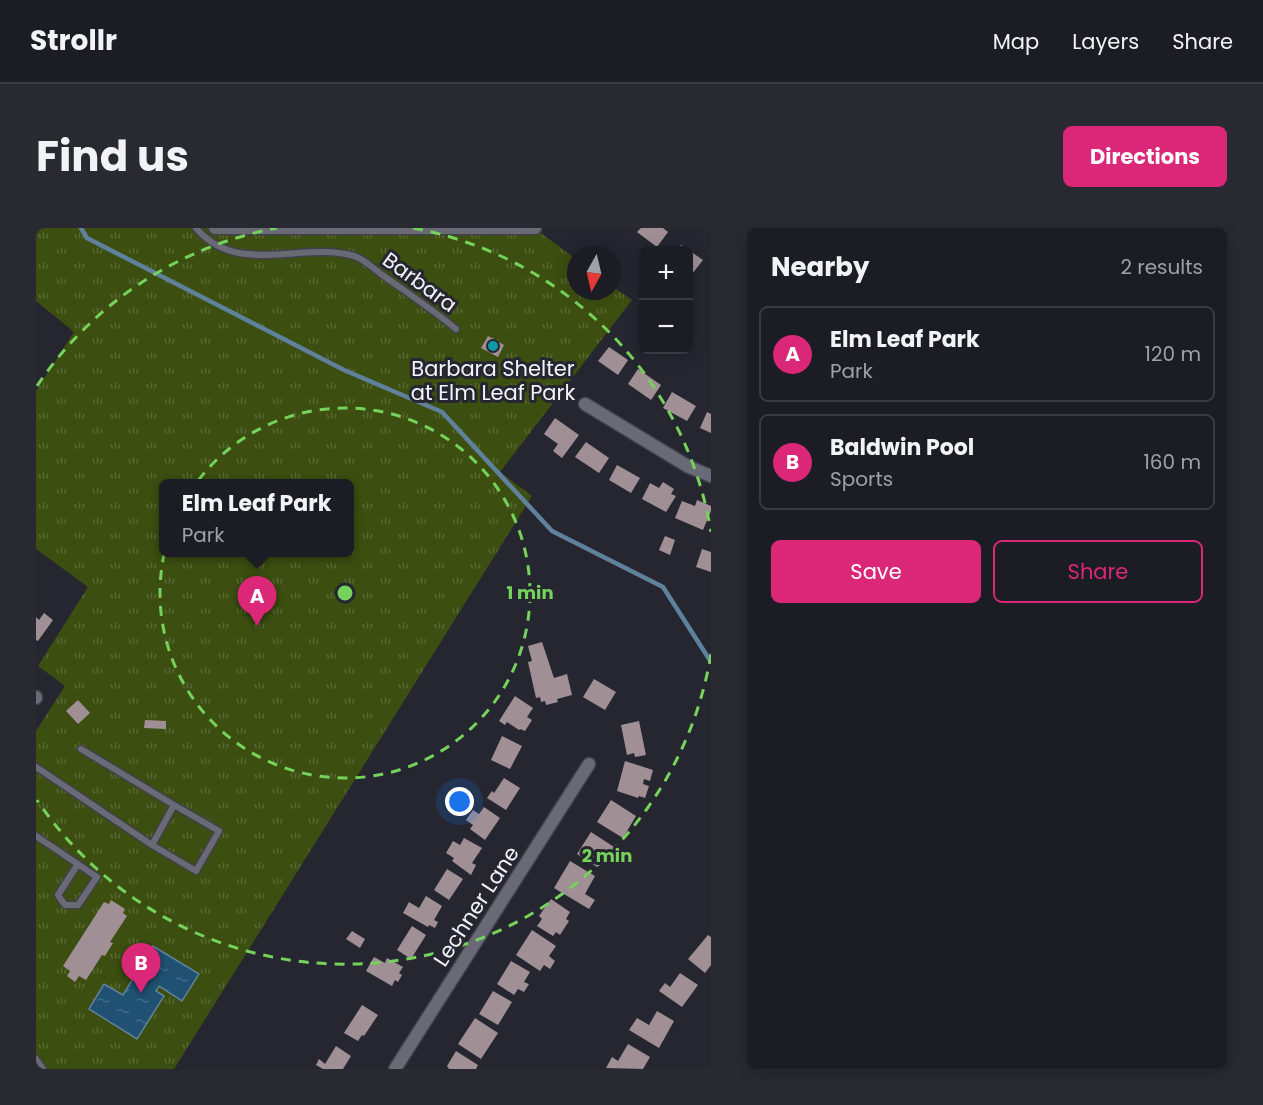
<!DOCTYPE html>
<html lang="en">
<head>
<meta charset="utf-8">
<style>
	body { margin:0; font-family:Poppins,sans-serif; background:#292932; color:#f1f3f6 }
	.controls { position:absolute; right:18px; top:18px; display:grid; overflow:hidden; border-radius:9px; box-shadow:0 3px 15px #0003 }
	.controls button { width:54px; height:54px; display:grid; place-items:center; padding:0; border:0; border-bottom:2px solid #3a3a42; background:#1c1c25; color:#f1f3f6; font:30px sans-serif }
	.compass { position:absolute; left:531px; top:18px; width:54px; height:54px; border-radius:50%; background:#1c1c25; box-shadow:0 3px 15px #0003; rotate:188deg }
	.you { position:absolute; left:424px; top:574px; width:21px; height:21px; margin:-15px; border:4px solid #fff; border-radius:50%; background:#1a73e8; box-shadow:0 0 0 9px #1a73e833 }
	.badge { display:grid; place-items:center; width:39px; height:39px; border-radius:50%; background:#db2777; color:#fff; font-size:20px; font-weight:700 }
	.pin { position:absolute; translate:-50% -50px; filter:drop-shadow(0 2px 3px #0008) }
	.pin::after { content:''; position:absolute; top:32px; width:21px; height:18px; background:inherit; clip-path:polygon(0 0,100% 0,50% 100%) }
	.popup { position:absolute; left:123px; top:251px; width:195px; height:78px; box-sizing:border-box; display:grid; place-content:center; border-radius:9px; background:#1c1c25; filter:drop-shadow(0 2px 4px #0005); font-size:20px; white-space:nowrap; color:#a0a1a7 }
	.popup b { font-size:22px; color:#f1f3f6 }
	.popup::after { content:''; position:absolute; left:50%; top:100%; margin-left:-12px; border:12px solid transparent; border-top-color:#1c1c25 }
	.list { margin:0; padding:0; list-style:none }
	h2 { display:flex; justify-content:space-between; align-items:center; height:78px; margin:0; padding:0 24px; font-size:26px }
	h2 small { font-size:20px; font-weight:400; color:#a0a1a7 }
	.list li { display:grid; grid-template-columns:39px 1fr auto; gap:18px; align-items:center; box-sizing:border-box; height:96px; margin:0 12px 12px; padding:0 12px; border:2px solid #3a3a42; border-radius:9px }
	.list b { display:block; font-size:22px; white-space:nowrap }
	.list p { margin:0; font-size:20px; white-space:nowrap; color:#a0a1a7 }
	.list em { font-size:20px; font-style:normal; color:#a0a1a7 }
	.actions { display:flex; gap:12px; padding:18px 24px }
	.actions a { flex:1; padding:14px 0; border:2px solid #db2777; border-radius:9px; text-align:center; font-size:21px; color:#db2777 }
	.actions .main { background:#db2777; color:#fff }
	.map { position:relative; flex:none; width:675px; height:841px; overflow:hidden; border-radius:9px }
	header { display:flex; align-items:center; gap:36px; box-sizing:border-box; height:84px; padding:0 30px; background:#1c1c25; border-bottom:2px solid #3a3a42 }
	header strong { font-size:28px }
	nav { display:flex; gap:33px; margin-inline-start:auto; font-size:21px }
	.intro { display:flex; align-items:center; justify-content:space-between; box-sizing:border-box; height:144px; padding:0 36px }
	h1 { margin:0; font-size:42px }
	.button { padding:15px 27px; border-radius:9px; background:#db2777; color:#fff; font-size:21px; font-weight:700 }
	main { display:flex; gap:36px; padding:0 36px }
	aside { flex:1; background:#1c1c25; border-radius:9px; box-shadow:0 3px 15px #0003 }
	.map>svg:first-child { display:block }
	.park { fill:url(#park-tufts); fill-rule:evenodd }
	.water { fill:url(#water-ripples); stroke:#5f819c; stroke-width:1.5 }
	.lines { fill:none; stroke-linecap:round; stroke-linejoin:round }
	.stream { stroke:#5f819c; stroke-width:4.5 }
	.building { fill:#a09096 }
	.lane-casing { stroke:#41414a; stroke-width:9 }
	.street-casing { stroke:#41414a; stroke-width:15 }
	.lane { stroke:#6a6a77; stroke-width:6 }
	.street { stroke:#6a6a77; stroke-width:12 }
	.ring { fill:none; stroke:#75d25b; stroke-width:3; stroke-dasharray:10 8 }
	.culture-dot { fill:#0f9aa8; stroke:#262631; stroke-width:2 }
	.labels { text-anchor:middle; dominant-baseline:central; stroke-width:6; stroke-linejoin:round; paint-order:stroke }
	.street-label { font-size:21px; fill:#f2f2fa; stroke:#262631 }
	.poi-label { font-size:21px; fill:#f2f2fa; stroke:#262631 }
	.centre { fill:#75d25b; stroke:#262631; stroke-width:3 }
	.ring-label { font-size:18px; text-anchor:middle; font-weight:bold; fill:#75d25b; stroke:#262631; stroke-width:6; stroke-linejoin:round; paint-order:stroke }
</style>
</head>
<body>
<header>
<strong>Strollr</strong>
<nav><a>Map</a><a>Layers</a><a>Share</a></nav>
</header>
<div class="intro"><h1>Find us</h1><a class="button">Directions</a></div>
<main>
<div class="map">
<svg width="675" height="841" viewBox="0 0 675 841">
	<defs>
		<pattern id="park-tufts" width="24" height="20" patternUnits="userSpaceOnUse" patternTransform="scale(1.5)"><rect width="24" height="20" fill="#3c4e10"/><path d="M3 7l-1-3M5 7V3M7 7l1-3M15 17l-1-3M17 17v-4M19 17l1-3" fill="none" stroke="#596834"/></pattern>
		<pattern id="water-ripples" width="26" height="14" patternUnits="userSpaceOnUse" patternTransform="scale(1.5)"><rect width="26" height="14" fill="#205173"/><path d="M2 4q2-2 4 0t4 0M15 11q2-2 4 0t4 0" fill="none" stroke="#416a88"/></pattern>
	</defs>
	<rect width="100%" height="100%" fill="#262631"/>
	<!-- park -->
	<path class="park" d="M0,0h498l42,31v32h36v-5l20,14 -132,172 32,24 -358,573h-138v-338l29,-45 -27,-20 50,-79 -52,-38v-158l38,-59 -38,-31zM128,255h186v69h-186z"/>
	<!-- water -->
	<path class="water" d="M117,718l46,28 -17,27 -23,-15 -3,5 8,5 -27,43 -48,-30 15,-25 19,11z"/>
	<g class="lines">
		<!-- stream -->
		<path class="stream" d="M45,0l6,10 257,132 98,42 110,119 111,56 48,75"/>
	</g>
	<!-- building -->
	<path class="building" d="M605,0h22l5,4 -11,15 -20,-15z
		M645,17l22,15 -11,14 -4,-2v-22h-11z
		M452,108l16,9 -6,12 -17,-9z
		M573,119l19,13 -10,15 -20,-14z
		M602,141l23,16 -10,15 -23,-16z
		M636,164l24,14 -9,15 -24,-13z
		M671,184l4,2v19l-11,-5z
		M519,190l24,17 -17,23 -9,-7 5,-7 -14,-10z
		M550,214l23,16 -10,15 -24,-16z
		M581,237l23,13 -9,15 -22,-13z
		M627,254l11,7 -3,5 5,2 -10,16 -24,-13 8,-16 9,5z
		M661,272l14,6v5l-8,19 -28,-12 7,-17 13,5z
		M629,308l10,4 -5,15 -11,-5z
		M666,321l9,3v20l-15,-5z
		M8,385l9,7 -15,21 -2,-1v-23l3,3z
		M506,414l12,36 13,-4 5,21 -15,4 1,3 -12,3 -1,-4 -4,1 -1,-5 -4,1 -8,-36 4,-1 -4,-15z
		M558,451l22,13 -11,18 -22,-13z
		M479,468l18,12 -6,9 5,3 -7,11 -5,-2 -1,1 -12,-8 -2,3 -6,-4z
		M42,472l12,13 -12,11 -12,-13z
		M109,492l21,1v8l-22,-1z
		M603,493l7,34 -11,2 -1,-4 -7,2 -6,-30z
		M466,508l20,10 -12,23 -19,-9z
		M589,533l28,9 -3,11 -6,-2 -1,5 6,2 -4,12 -6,-2 -1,2 -21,-7z
		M468,550l16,10 -14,22 -19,-12 5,-7 2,2z
		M575,572l25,16 -13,22 -26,-16z
		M448,579l16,11 -15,22 -15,-11 3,-4 -7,-5 7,-10 6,4z
		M555,604l23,15 -9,15 -3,-1 -5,6 -20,-13z
		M428,610l18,10 -10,15 4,2 -5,10 -19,-14 2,-3 -8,-5 7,-12 7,4z
		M534,633l25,15 -10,18 10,6 -6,9 -35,-21z
		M411,641l16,10 -14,21 -15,-10z
		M390,668l16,10 -8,14 4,2 -3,6 -6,-3 -1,2 -25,-14 6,-11 10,6z
		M515,671l19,13 -4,7 3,2 -9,14 -4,-3 -3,4 -16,-10 5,-7 -3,-3z
		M75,672l14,9 -2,4 4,3 -17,26 3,1 -8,13 -3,-1 -16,25 -7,-4 -4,6 -8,-6 3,-5 -7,-5 41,-64 5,2z
		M376,698l14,9 -15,24 -14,-9z
		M496,702l24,16 -7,10 6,5 -5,8 -6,-4 -4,6 -24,-16z
		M316,703l13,8 -5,9 -14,-9z
		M672,707l3,2v28l-6,8 -17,-14z
		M338,729l11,6 2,-5 16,9 -4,6 3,2 -4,7 -3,-2 -3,6 -26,-15z
		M475,733l19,11 -6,10 5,2 -5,8 -6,-3 -4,6 -17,-11z
		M644,745l18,12 -16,22 -23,-16 6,-8 5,4z
		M457,763l19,11 -14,23 -19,-11z
		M326,777l16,10 -14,21 -2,-1 -4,6 -14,-8z
		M621,783l17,10 -15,27 -30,-18 8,-12 12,7z
		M439,790l23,15 -17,26 -23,-15z
		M592,816l22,13 -7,12 -37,-1 6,-11 6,4z
		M300,818l15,10 -8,13h-20l-7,-4 3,-6 6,5z
		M420,823l22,14 -2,4h-27l-2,-3z"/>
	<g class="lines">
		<!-- lane casing -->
		<g class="lane-casing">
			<path id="lane" d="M160,0c41,49 107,13 158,28 10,3 19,12 27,18 25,18 51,35 75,55
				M45,521l93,56
				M0,539l116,78 44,26 23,-40 -45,-26 -22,40
				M0,608l61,41 -19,28h-13l-7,-10 20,-31
				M0,831l7,10"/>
		</g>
		<!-- street casing -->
		<g class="street-casing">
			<path id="street" d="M179,0h320
				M549,176l104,63 22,9
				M0,469v1
				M359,841l194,-305"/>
		</g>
		<!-- lane -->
		<use href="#lane" class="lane"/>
		<!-- street -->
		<use href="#street" class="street"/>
	</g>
	<!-- distance rings -->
	<g class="ring">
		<circle cx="309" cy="365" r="185"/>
		<path d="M675 426A371 371 0 0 1 1 572M1 158A371 371 0 0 1 241 0M377 0A371 371 0 0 1 675 304"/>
	</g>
	<!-- markers -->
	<circle class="culture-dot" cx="457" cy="118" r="6"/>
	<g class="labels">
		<!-- street labels -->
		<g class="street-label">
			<text transform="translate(384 54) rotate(36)">Barbara</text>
			<text transform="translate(440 678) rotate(-57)">Lechner Lane</text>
		</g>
		<!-- poi labels -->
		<g class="poi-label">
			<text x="457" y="140">Barbara Shelter<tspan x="457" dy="24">at Elm Leaf Park</tspan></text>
		</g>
	</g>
	<circle cx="309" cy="365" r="9" class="centre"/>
	<g class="ring-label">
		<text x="494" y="371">1 min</text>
		<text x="571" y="634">2 min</text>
	</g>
</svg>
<div class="controls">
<button>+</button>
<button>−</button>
</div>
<svg class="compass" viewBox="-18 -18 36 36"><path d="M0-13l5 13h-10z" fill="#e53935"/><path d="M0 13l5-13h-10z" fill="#a0a1a7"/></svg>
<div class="you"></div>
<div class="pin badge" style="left:221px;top:398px">A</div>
<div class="popup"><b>Elm Leaf Park</b>Park</div>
<div class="pin badge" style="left:105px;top:765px">B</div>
</div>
<aside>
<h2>Nearby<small>2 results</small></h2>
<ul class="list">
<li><span class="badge">A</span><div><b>Elm Leaf Park</b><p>Park</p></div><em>120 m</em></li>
<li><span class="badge">B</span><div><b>Baldwin Pool</b><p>Sports</p></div><em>160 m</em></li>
</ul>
<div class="actions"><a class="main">Save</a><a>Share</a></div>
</aside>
</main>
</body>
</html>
